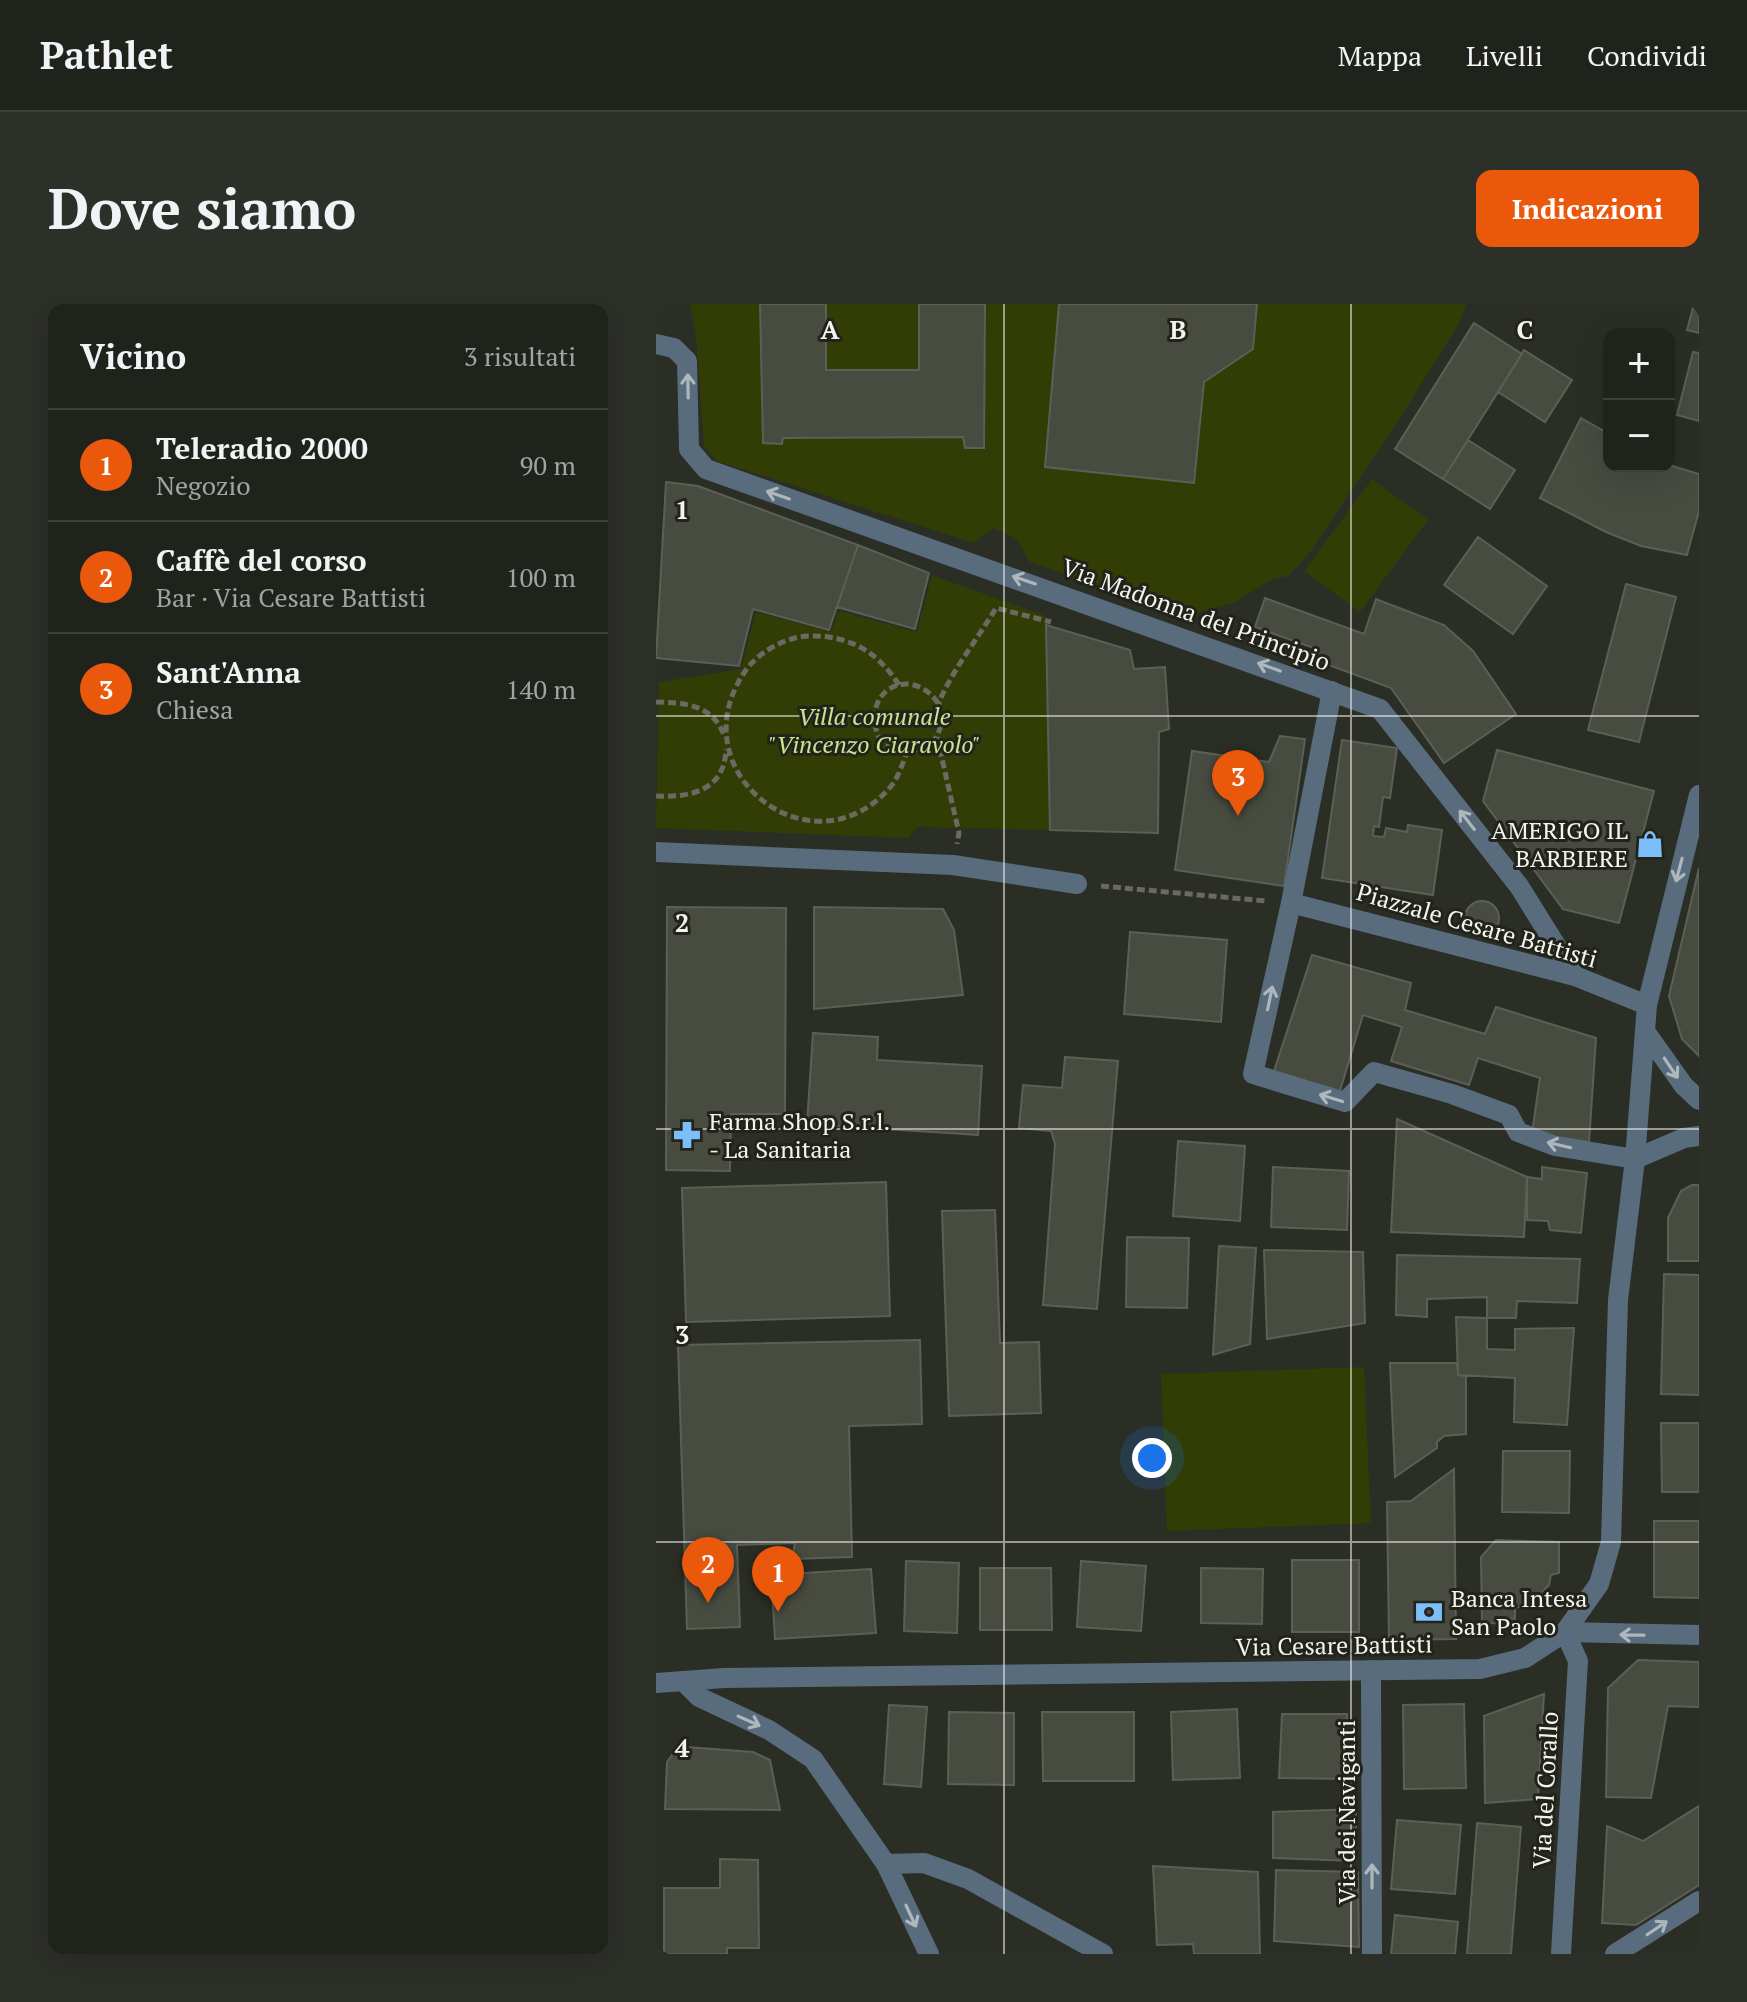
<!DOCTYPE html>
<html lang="it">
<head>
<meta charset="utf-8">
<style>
	body { margin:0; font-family:"PT Serif",serif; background:#2d2f29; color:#f1f3f6 }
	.controls { position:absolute; right:24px; top:24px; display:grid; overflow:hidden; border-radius:16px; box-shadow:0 8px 32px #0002 }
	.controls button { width:72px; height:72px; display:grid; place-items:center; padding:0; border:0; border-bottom:2px solid #3d3f3b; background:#20221c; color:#f1f3f6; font:40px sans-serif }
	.you { position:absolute; left:496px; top:1154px; width:28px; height:28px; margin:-20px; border:6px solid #fff; border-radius:50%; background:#1a73e8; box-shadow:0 0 0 12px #1a73e833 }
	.badge { display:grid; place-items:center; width:52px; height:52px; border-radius:50%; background:#ea580c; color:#fff; font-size:26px; font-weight:700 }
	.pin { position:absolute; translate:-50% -66px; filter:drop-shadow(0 2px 4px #0008) }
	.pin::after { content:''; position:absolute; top:42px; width:28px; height:24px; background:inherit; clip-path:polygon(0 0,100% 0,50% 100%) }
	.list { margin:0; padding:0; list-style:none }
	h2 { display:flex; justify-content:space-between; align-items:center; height:104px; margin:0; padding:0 32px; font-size:34px }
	h2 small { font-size:26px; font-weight:400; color:#a2a4a3 }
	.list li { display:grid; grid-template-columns:52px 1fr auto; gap:24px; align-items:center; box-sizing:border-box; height:112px; padding:0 32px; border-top:2px solid #3d3f3b }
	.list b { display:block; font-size:30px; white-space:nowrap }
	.list p { margin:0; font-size:26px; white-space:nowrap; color:#a2a4a3 }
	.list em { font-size:26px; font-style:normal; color:#a2a4a3 }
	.map { position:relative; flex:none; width:1043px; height:1650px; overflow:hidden; border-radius:16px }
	header { display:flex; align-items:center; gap:48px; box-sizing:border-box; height:112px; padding:0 40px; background:#20221c; border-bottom:2px solid #3d3f3b }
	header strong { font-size:38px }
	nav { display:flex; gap:44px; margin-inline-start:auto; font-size:28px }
	.intro { display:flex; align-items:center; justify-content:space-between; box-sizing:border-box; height:192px; padding:0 48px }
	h1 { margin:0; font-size:56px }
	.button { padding:20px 36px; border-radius:16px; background:#ea580c; color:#fff; font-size:28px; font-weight:700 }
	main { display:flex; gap:48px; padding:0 48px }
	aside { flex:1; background:#20221c; border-radius:16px; box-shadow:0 8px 32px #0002 }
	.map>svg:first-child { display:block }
	.green { fill:#313d05 }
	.building { fill:#474b40; stroke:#5c5f55; stroke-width:2 }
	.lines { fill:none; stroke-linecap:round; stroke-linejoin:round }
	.path { stroke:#696b63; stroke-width:5; stroke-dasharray:8 4; stroke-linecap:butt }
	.pedestrian { stroke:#596c7e; stroke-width:20 }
	.minor { stroke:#596c7e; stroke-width:20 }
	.tertiary { stroke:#596c7e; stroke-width:20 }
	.oneway { stroke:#adb7bc }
	.grid { fill:none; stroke:#f2f4ee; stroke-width:2; stroke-opacity:0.55 }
	.labels { text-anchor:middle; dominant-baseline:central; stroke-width:6; stroke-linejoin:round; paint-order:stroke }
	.street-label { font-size:24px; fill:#f2f4ee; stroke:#22241b }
	.park-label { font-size:24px; font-style:italic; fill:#cce290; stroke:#22241b }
	.poi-label { font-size:24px; fill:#f2f4ee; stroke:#22241b; text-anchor:start }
	.grid-label { font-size:26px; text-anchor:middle; font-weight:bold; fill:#f2f4ee; stroke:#22241b; stroke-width:6; stroke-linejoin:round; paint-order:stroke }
</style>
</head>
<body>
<header>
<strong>Pathlet</strong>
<nav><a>Mappa</a><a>Livelli</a><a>Condividi</a></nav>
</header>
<div class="intro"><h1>Dove siamo</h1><a class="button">Indicazioni</a></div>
<main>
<aside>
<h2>Vicino<small>3 risultati</small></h2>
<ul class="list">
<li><span class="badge">1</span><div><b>Teleradio 2000</b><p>Negozio</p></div><em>90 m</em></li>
<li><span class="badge">2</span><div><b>Caffè del corso</b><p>Bar · Via Cesare Battisti</p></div><em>100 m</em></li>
<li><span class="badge">3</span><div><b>Sant'Anna</b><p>Chiesa</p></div><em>140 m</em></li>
</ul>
</aside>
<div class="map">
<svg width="1043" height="1650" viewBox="0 0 1043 1650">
	<rect width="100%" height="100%" fill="#2b2e25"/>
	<!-- green -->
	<path class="green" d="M34,0h776l-6,17 -54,88 -98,146 -20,21 -15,3 -40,24 -48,13 -155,-54 -13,-23 -24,-11 -19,15 -257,-82 -13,-15 -8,-110z
		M716,175l56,41 -68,92 -56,-41z
		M276,271l114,41 4,214 -133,-3 -8,11 -253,-10 3,-146 82,-13 15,-57 75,20 8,-21 78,21z
		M708,1063l7,156 -204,8 -6,-157z"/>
	<!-- building -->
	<path class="building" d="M104,0h66v66h93v-66h66l-1,144h-19l-2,-11 -180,1 -1,6 -19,-1z
		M403,0h198l-4,45 -49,33 -10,101 -149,-16z
		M1038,0h5v29l-12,-3z
		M818,19l48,31 -79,125 -48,-30z
		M868,46l48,30 -27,42 -47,-30z
		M1037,48l6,1v68l-22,-6z
		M925,114l28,16v32l60,-1 30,9v37l-12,44 -46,-9 -35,-14 -66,-34z
		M812,136l47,30 -25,39 -47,-30z
		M10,178l32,4 160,59 -29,85 -76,-21 -14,57 -83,-8z
		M822,233l69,49 -34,48 -69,-49z
		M202,241l71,28 -14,56 -78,-22z
		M970,280l50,13 -37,145 -51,-12z
		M609,294l99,36 12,-35 68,26 29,26 43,63 -72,49 -53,-75 -81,-30 4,-10 -59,-21z
		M390,321l84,25 4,19 31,-2 4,62 -10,3 -1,101 -108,-3z
		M624,432l25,3 -21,147 -109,-16 17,-119 77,11z
		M686,436l55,8 -7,50 -7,-1 -4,30 -5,-1 -1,10 11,1 2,-9 21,4 1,-7 34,5 -9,65 -111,-17z
		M841,446l157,41 -35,132 -56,-14 -80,-108z
		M1043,564v188l-17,-17 -13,-43z
		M809 614a17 17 0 1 1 34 0a17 17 0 1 1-34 0Z
		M11,603l119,1 -1,206h-54l-1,57 -64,-1z
		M158,603l129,2 11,21 9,65 -149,14z
		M474,628l97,8 -6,82 -97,-8z
		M656,651l99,28 -6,27 80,24 11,-27 100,31 -7,104 -57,-9 8,-55 -62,-20 -9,27 -78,-24 11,-34 -39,-12 -24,79 -66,-20z
		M157,729l65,4 -1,23 105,6 -4,69 -171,-11z
		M409,753l53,4 -21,248 -54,-4 12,-161 -4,-13 -32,-3 4,-43 39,3z
		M741,815l130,58 -3,60 -133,-5z
		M522,837l67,5 -5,75 -67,-5z
		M617,863l76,4 -2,59 -76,-3z
		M886,863l45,6 -6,60 -31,-3 -2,-9 -21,-1v-43l15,2z
		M230,878l4,134 -204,6 -4,-134z
		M1036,881h7v76h-31v-43l13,-27z
		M339,906l5,133 39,-1 2,71 -92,3 -7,-205z
		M471,933l62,1 -2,70 -61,-1z
		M563,942l37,2 -6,96 -37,11z
		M608,946l99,2 2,71 -98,16z
		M741,951l183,4 -3,44 -60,-2 -1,17h-29v-21l-60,2v18l-31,-2z
		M1008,970l35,1v120l-38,-1z
		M800,1013l31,1v31l28,1v-21l59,-1 -7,97 -53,-3 1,-44 -57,-3z
		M264,1036l2,84 -73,2 3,131 -60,2 3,-16 -58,2 3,82 -53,2 -9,-284z
		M734,1059h67l1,12 8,1v58l-22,2 -7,6v6l-42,29z
		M1005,1119h38v69h-37z
		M847,1147h67l-1,62 -67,-1z
		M798,1165l2,170 -67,1 -2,-138 24,-1z
		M998,1217h45v77l-45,-1z
		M840,1236l63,2v31l-8,2 -2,10 -19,19 -15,4v11l-11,-1 -3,6 -19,-2 -1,-65z
		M636,1256h67v72h-67z
		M250,1257l53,2 -2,70 -53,-2z
		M425,1257l65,5 -5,65 -64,-4z
		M324,1264h71l1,62h-72z
		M545,1264l62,1 -1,55 -61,-1z
		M215,1265l5,64 -101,6 -4,-64z
		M982,1356l61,2v45l-31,-1 -17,92 -45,-1 2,-109z
		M888,1390l-6,105 -53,4 -1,-87z
		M808,1400l2,84 -62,1 -1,-84z
		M233,1401l38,2 -6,80 -37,-3z
		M581,1405l3,69 -67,2 -2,-68z
		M293,1408l65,1v72l-66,-1z
		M386,1408h92v69h-91z
		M626,1410h65l1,65 -69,-1z
		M30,1443l67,5 17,8 10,50 -115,-1 2,-47 8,-11z
		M1043,1502v79l-63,40 -34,-2 5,-97 36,15z
		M700,1505v52l-83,-3v-46z
		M741,1516l64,5 -6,69 -64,-5z
		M821,1519l44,4 -10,127h-44z
		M64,1555l38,1 1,88h-32v6h-63v-66h56z
		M497,1562l105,6 2,82h-66l-1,-10 -36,1z
		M620,1566l82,2 1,75 -85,-6z
		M739,1611l63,7 -3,32h-64z"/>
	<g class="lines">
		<!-- path -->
		<path class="path" d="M243,381c-22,-34 -50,-50 -91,-49 -23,1 -49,16 -62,34 -72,102 69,209 146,115 7,-9 11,-23 15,-33
			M0,398c29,1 56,2 68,33
			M282,399c-27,-39 -77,-13 -60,33 18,20 57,22 63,-12 1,-8 -4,-17 -1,-24 14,-32 38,-62 56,-92l55,14
			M281,433l22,96 -2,11
			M0,492c35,2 69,-6 70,-47
			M445,582l165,15"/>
		<!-- pedestrian -->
		<path class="pedestrian" d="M0,548l297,13 124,19
			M635,599l41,-212"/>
		<!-- minor -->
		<path class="minor" d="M0,40l18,4 13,13 2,88 17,20 674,240 139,177 56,90
			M991,730l37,52 15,14
			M979,855l-80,-13 -37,-14 -9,-17 -57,-21 -78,-22 -29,30 -92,-28 38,-171 284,73 72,29
			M979,855l49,-21 15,-2
			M909,1328l34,-48 12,-42 7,-242 17,-141 12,-154 52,-210
			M909,1328l134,3
			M715,1366l1,284
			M27,1377l16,16 70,33 44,29 73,105 43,90
			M230,1560l38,-1 44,16 135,75
			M959,1650l84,-53"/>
		<!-- tertiary -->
		<path class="tertiary" d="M0,1379l68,-5 756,-9 45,-11 40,-26 13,29 -17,293"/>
	</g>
	<!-- one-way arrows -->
	<defs><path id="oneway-shaft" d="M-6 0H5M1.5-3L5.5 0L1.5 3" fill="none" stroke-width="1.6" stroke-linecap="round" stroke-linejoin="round" transform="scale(2)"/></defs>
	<g class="oneway">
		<use href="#oneway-shaft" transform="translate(32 82) rotate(-91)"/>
		<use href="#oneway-shaft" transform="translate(122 191) rotate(-161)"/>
		<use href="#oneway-shaft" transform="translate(368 276) rotate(-161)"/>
		<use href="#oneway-shaft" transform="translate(613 363) rotate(-160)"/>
		<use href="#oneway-shaft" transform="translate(811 516) rotate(-128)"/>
		<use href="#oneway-shaft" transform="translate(1023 566) rotate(105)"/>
		<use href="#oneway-shaft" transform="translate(614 694) rotate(-78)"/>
		<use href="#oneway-shaft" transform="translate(1015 764) rotate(56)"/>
		<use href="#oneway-shaft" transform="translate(675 794) rotate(-163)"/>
		<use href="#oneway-shaft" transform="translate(903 841) rotate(-167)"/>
		<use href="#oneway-shaft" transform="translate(976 1331) rotate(-179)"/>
		<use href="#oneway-shaft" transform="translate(93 1417) rotate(24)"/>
		<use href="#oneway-shaft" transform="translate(716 1572) rotate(-90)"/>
		<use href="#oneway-shaft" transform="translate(255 1612) rotate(65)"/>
		<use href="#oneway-shaft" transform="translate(1001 1624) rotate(-34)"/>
	</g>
	<!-- grid -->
	<path class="grid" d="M348,0v1650M695,0v1650M0,412h1043M0,825h1043M0,1238h1043"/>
	<!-- icons -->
	<defs>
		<g id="shop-bare" transform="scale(2.16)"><path d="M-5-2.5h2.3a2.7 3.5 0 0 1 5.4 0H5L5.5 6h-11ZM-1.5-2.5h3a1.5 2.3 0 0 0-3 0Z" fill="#7bbef9" stroke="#22241b" stroke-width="2.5" paint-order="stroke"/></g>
		<g id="pharmacy-bare" transform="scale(2.16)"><path d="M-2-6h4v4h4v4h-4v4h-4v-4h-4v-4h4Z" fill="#7bbef9" stroke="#22241b" stroke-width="2.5" paint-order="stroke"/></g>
		<g id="bank-bare" transform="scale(2.16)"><path d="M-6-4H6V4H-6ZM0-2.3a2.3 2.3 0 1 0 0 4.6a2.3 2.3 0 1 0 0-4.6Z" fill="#7bbef9" stroke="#22241b" stroke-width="2.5" paint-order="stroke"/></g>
	</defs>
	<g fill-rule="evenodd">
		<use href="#shop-bare" x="994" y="540"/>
		<use href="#pharmacy-bare" x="31" y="831"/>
		<use href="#bank-bare" x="773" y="1308"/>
	</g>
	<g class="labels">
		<!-- street labels -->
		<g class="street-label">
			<text transform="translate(540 310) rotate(20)">Via Madonna del Principio</text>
			<text transform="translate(821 621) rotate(16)">Piazzale Cesare Battisti</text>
			<text transform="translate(678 1341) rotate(-1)">Via Cesare Battisti</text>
			<text transform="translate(889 1486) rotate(-87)">Via del Corallo</text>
			<text transform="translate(690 1508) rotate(-90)">Via dei Naviganti</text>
		</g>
		<!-- park labels -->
		<g class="park-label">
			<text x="218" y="412">Villa comunale<tspan x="218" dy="28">"Vincenzo Ciaravolo"</tspan></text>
		</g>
		<!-- poi labels -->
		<g class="poi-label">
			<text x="972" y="526" text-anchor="end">AMERIGO IL<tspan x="972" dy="28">BARBIERE</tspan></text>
			<text x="53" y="817">Farma Shop S.r.l.<tspan x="53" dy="28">- La Sanitaria</tspan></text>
			<text x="795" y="1294">Banca Intesa<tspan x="795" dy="28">San Paolo</tspan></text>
		</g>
	</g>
	<g class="grid-label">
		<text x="174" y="35">A</text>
		<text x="522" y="35">B</text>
		<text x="869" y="35">C</text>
		<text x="26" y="215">1</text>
		<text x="26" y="628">2</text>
		<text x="26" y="1040">3</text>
		<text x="26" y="1453">4</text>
	</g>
</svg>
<div class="controls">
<button>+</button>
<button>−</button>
</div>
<div class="you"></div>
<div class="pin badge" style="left:122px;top:1308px">1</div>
<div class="pin badge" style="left:52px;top:1299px">2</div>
<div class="pin badge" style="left:582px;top:512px">3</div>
</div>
</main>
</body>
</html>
